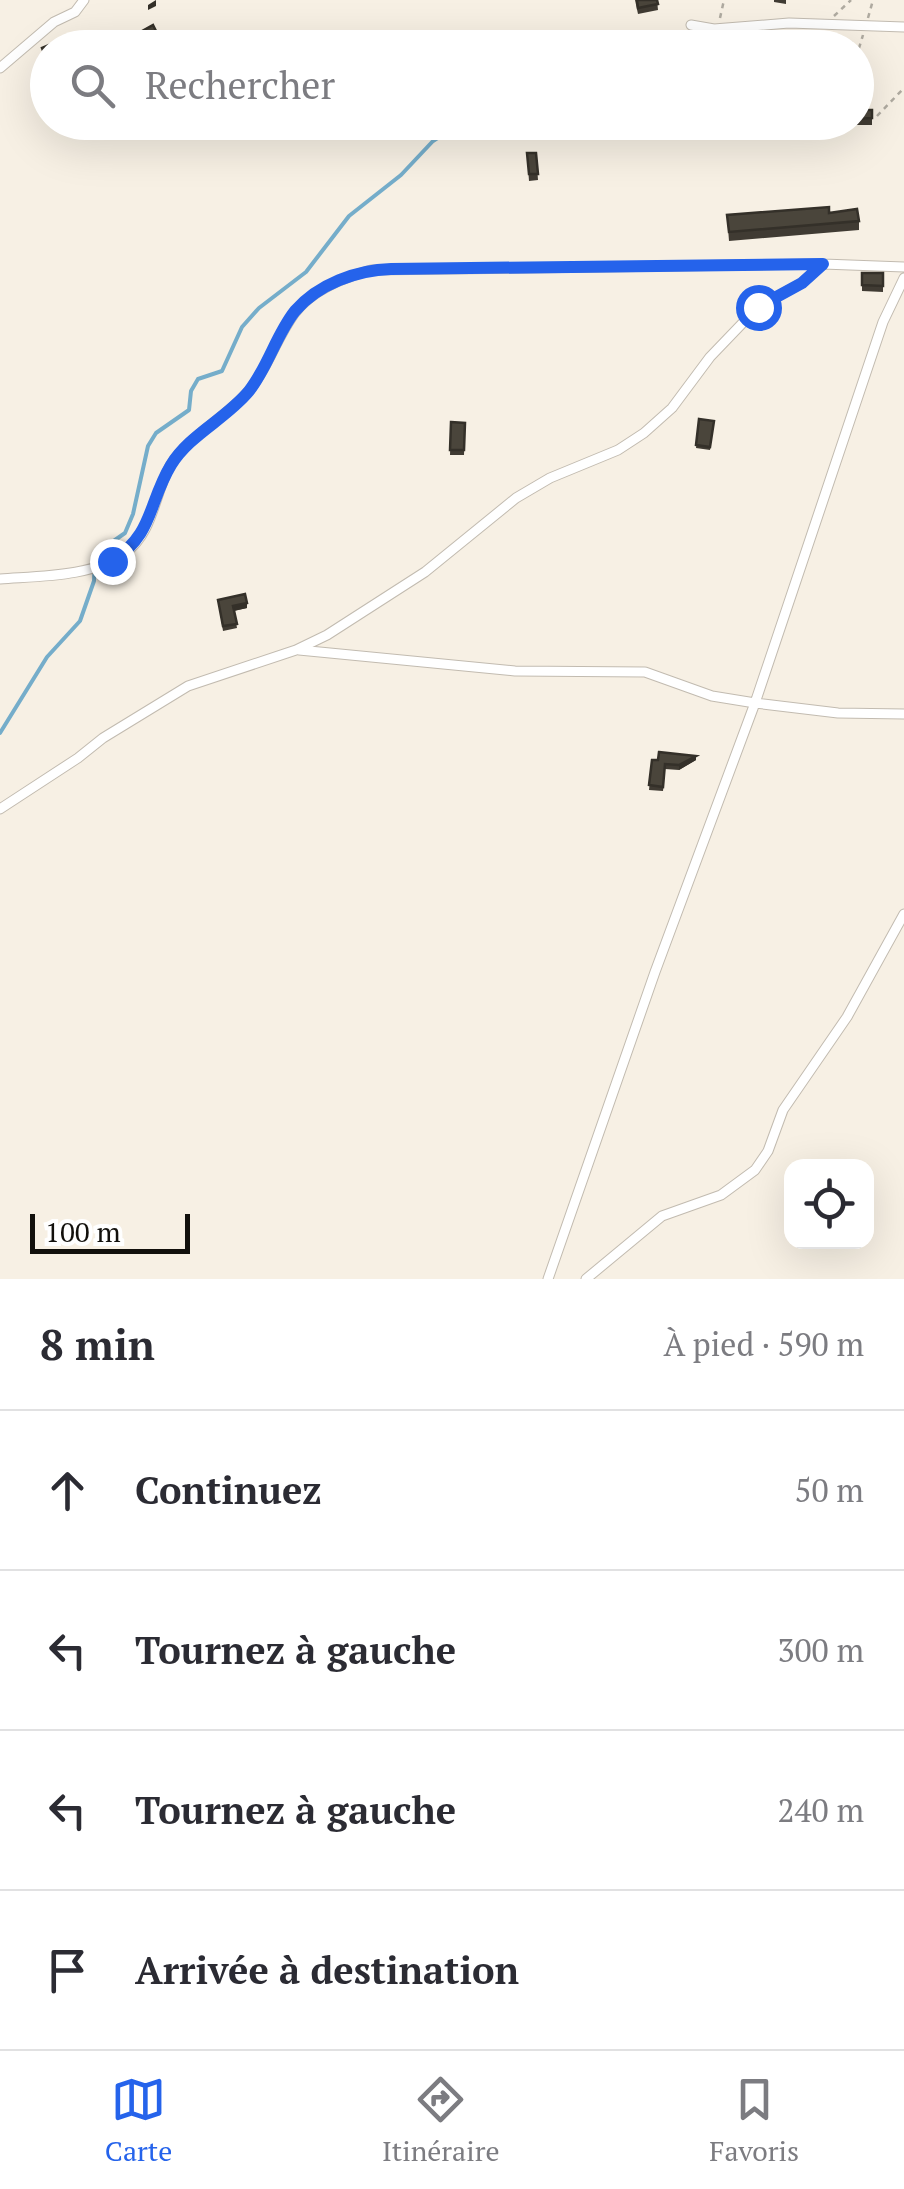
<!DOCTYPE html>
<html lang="fr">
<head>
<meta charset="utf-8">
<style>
	body { margin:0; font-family:"PT Serif",serif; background:#f7f7f7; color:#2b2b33 }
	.controls { position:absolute; right:30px; bottom:30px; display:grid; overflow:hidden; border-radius:20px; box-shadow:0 10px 40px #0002 }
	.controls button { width:90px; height:90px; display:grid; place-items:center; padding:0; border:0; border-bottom:2px solid #e1e1e2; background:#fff; color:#2b2b33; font:50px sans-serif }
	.scale { position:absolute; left:30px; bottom:25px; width:160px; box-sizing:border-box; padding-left:10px; border:5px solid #12100c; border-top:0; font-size:28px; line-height:35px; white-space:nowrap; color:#12100c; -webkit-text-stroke:8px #fff; paint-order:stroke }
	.stop { position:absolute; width:30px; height:30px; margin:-22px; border:8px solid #2563eb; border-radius:50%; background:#fff }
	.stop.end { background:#2563eb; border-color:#fff; box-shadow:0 2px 10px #0008 }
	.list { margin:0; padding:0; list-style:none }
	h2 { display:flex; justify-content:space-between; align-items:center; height:130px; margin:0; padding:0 40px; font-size:42px }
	h2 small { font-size:32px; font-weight:400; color:#7c7c81 }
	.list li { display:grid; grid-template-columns:65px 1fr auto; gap:30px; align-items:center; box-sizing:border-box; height:160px; padding:0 40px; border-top:2px solid #e1e1e2 }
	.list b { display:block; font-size:38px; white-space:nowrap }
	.list em { font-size:32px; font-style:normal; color:#7c7c81 }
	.icon { flex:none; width:55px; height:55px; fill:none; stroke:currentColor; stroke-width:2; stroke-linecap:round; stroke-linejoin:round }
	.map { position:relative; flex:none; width:904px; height:1279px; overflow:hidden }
	.search { position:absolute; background:#fff; box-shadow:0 10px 40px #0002; left:30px; right:30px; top:30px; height:110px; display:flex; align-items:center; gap:25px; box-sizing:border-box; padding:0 35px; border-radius:55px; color:#7c7c81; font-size:38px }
	.sheet { height:770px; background:#fff }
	nav { display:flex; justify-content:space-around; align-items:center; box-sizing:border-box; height:140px; border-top:2px solid #e1e1e2; background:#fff; font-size:28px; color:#7c7c81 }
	nav a { display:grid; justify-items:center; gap:5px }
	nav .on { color:#2563eb }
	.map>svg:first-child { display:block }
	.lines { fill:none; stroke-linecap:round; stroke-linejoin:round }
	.stream { stroke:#75adca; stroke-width:4 }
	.minor-casing { stroke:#c2bbb0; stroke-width:11 }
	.path { stroke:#afaaa0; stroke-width:2.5; stroke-dasharray:5 5; stroke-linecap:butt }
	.minor { stroke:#fff; stroke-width:9 }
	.wall { fill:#403b33 }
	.shaded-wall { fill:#343029 }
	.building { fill:#4a453b; stroke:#343029; stroke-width:2.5 }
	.route { stroke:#2563eb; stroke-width:12 }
</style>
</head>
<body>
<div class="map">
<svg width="904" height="1279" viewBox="0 0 904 1279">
	<rect width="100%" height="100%" fill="#f7f0e4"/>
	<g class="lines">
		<!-- stream -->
		<path class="stream" d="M496,48v-2
			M0,733l47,-76 33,-36 14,-40 1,-27 30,-21 8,-19 15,-68 8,-13 33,-23 2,-19 7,-12 24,-8 20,-44 17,-19 47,-36 43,-56 52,-41 32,-34 29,-19"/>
		<!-- minor casing -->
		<g class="minor-casing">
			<path id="minor" d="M691,25l23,4 75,-6 115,4
				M0,68l54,-46 21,-10 9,-12
				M0,579c39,-3 93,-2 125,-26 29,-21 29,-59 45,-87 18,-30 54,-47 77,-73 20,-23 29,-54 47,-79 17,-24 49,-36 77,-44l452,-6 81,3
				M299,650l216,21 130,1 67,24 43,7 83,10 66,1
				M0,809l78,-51 25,-20 85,-52 108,-36 31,-15 98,-63 91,-74 34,-20 68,-28 26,-17 28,-25 38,-51 48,-50 44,-24 21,-19
				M548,1279l107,-307 100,-269 128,-381 21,-44
				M586,1279l76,-63 59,-21 34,-25 13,-19 15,-41 64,-93 57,-103"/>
		</g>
		<!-- path -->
		<path class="path" d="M834,16l17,-16
			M720,18l4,-18
			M868,18l5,-18
			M856,58l7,-23
			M877,116l27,-28"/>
		<!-- minor -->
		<use href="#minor" class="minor"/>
	</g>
	<!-- wall -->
	<path class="wall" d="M635,0h22l1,10 -20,4z
		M774,0h12v4l-12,-2z
		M856,110h16v15h-17z
		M830,122h16v5l-16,1z
		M527,153h9l2,27 -9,1z
		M829,213l30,8v9l-130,11 -2,-26z
		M862,273h21v19l-21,-1z
		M699,419l15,2 -4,29 -14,-2z
		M451,422l14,1 -1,32h-14z
		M218,600l29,8 -13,3 3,17 -14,3z
		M652,760h44l-17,10 -14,-1 -2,22 -14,-1z"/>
	<!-- shaded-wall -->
	<path class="shaded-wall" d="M156,0v6l-8,4v-5z
		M158,35v6l-11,7h-7v-3z
		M549,127v6l-18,6v-6z
		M247,603v5l-14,3v-5z
		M696,756v4l-17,10v-5z"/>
	<!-- building -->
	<path class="building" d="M637,0h20l1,4 -20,4z
		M153,25l5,10 -18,10 -5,-10z
		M66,38l4,10h-22v16l-6,-16z
		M787,38l64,5v5h-79v-8l15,1z
		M856,110h16v8l-16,1z
		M547,122l2,5 -18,6 -4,-10z
		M527,153h9l2,21h-9z
		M829,207v6l28,-4 2,12 -130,11 -2,-17z
		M862,273h21v13l-21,-1z
		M699,419l15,2 -4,26 -14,-2z
		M451,422l14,1 -1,27h-14z
		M245,594l2,9 -14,3 4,18 -14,2 -5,-26z
		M659,752l37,4 -17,9 -14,-1 -2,23 -14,-2 3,-25h6z"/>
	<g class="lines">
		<!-- route -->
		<path class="route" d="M112,561c42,-27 36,-58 59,-96 18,-30 55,-46 78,-74 19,-24 27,-56 46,-80 23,-27 62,-41 96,-42l432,-5 -21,19 -44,24"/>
	</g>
</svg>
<div class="controls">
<button><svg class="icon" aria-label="locate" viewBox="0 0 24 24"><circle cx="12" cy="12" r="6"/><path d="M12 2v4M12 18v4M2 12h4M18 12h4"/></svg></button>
</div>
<div class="scale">100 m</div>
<div class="stop" style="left:758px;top:307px"></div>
<div class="stop end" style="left:112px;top:561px"></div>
<div class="search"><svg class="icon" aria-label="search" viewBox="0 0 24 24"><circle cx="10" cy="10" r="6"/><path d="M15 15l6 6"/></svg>Rechercher</div>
</div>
<section class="sheet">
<h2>8 min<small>À pied · 590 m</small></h2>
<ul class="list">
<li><svg class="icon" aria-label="ahead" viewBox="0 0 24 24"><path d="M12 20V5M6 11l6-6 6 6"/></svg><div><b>Continuez</b></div><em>50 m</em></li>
<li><svg class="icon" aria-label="left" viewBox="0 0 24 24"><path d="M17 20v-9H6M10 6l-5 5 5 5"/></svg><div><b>Tournez à gauche</b></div><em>300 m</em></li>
<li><svg class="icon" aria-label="left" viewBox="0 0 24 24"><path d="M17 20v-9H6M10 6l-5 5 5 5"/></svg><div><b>Tournez à gauche</b></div><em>240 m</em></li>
<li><svg class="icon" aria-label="arrive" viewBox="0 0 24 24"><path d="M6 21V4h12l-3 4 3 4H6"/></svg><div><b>Arrivée à destination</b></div></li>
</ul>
</section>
<nav>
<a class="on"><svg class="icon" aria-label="map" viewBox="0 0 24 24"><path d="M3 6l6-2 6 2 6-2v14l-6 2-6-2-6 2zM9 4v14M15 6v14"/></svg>Carte</a>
<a><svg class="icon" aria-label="directions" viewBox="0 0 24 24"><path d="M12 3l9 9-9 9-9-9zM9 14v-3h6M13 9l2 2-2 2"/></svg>Itinéraire</a>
<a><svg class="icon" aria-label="saved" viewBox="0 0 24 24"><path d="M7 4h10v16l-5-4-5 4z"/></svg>Favoris</a>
</nav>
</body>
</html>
